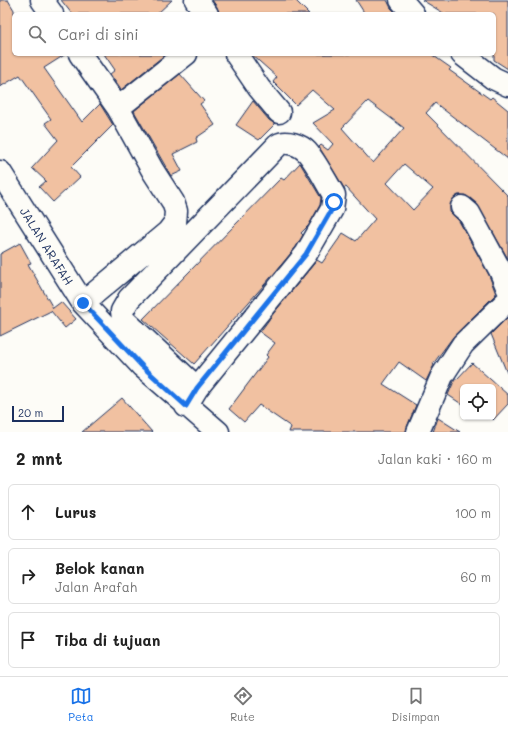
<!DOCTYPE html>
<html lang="id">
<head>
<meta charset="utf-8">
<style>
	body { margin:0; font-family:Mali,sans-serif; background:#f2f2f2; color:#222 }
	.controls { position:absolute; right:12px; bottom:12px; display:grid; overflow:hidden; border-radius:6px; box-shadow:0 1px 3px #0004 }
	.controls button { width:36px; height:36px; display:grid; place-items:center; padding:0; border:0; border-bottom:1px solid #e0e0e0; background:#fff; color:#222; font:20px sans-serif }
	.scale { position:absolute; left:12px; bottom:10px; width:52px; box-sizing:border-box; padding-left:4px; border:2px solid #1b2f5e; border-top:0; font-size:11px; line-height:14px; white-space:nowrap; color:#1b2f5e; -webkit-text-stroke:3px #fdfcf7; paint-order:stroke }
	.stop { position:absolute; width:12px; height:12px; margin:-9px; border:3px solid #1a73e8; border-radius:50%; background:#fff }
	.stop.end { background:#1a73e8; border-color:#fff; box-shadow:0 1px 4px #0008 }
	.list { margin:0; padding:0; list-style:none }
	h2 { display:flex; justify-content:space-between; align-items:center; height:52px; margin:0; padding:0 16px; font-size:17px }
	h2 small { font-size:13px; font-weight:400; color:#767676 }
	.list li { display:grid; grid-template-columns:26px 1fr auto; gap:12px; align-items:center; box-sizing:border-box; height:56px; margin:0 8px 8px; padding:0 8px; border:1px solid #e0e0e0; border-radius:6px }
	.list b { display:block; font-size:15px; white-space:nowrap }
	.list p { margin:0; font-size:13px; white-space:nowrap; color:#767676 }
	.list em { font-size:13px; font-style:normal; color:#767676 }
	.icon { flex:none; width:22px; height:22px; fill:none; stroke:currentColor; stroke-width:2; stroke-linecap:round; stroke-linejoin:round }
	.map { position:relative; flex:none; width:508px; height:432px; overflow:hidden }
	.search { position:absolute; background:#fff; box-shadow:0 1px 3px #0004; left:12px; right:12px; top:12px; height:44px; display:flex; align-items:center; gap:10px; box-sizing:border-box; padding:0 14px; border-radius:6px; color:#767676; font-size:15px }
	.sheet { height:244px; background:#fff }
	nav { display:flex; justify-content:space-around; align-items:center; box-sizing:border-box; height:56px; border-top:1px solid #e0e0e0; background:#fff; font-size:11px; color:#767676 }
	nav a { display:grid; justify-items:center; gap:2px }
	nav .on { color:#1a73e8 }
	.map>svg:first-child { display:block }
	.building { fill:#f1c1a1; stroke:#1b2f5e; fill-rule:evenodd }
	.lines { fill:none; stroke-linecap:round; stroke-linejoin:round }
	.minor-casing { stroke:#1b2f5e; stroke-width:25 }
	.minor { stroke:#fdfcf7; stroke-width:22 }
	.route { stroke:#1a73e8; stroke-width:5 }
	.labels { text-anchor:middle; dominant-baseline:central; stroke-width:4; stroke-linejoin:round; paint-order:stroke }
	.street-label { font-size:12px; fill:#1b2f5e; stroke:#fdfcf7 }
</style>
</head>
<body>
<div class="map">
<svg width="508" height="432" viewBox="0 0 508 432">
	<rect width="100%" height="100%" fill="#fdfcf7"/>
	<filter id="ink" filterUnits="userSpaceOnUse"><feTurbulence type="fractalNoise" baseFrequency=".025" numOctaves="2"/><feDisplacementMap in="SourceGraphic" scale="8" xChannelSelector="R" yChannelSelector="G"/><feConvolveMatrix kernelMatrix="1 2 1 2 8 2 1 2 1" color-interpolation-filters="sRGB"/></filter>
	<g filter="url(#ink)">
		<!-- building -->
		<path class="building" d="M0,0h8l6,10v44h52l-22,14 38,54 18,-18 13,21 -42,42 9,10 -27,25 -14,-15 7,-6 -14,-13 26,-28 -13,-17 6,-4 -31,-44 -20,12z
			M61,0h111l-15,14h-85z
			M212,0h83l14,14h-90l-2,-7z
			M356,0h31l4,8 6,6h-32z
			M422,0h86v69l-14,-9v-46h-49z
			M104,54h62l-45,36 -11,-16 5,-4z
			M251,54h180l20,14 -2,2 41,29 2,-2 16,13v49l-73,-56 -9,10 82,83v63l-31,-55 -12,-9h-7l-5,4 -3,6v7l9,9 30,54 7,19 -43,43 -20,27 1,1 -8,16 -27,-19 -16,22 33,21 -9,22 -1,5h-117l2,-5 -32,-22 -15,17 -15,-13 39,-52 -2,-2 9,-12 -15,-11 13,-18 44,-54 5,3 21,-30 13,8 19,-22 -29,-32 -2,1 -25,-41 2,-2 7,5 5,-6 -20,-21 22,-13 -23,-20 -16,15 -23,-23 4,-5zM368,101l36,27 -31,35 -31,-35zM404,164l29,25 -20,21 -26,-27z
			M180,74l24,27 -4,3 15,21 -19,13 1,4 -24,12 9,17 -11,5 -37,-65z
			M253,101l16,19 6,4 -16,16 -23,-15z
			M300,163l21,35 -1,7 -11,20 -8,8 2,2 -7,12 -24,29 -78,88 -51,-45 138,-141 3,2z
			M20,243l11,20 -3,1 25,44 8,-6 15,17 -11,9 -14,-17 -51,25v-82z
			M508,317v56h-1l-16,-39z
			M472,363l36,32v9l-15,16v-33h-30v18l-15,-10 7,-16h2z
			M122,398l30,34h-70z
			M438,418l22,14h-27z"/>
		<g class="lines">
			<!-- minor casing -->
			<g class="minor-casing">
				<path id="minor" d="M42,0l10,14
					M196,0l11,14
					M401,0l12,14
					M80,54l38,54 35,63 20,31 3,9 -1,12 -7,9 -85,71
					M236,54l23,34 20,24
					M462,54l31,24 15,7
					M118,108l68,-54
					M0,172l83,131 59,63 76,66
					M462,207l7,6 31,57 8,19
					M186,406l11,-18 109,-134 26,-45 2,-14c-8,-13 -18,-33 -27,-43 -6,-7 -21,-12 -29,-7l-149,154 -7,12 1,8 74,69
					M418,432l24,-56 21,-32 45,-44"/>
			</g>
			<!-- minor -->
			<use href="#minor" class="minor"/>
		</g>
	</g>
	<g class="lines" filter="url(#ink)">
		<!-- route -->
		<path class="route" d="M83,303l59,63 44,40 11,-18 109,-134 26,-45 2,-7"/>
	</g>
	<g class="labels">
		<!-- street labels -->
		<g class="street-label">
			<text transform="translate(47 246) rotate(58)">JALAN ARAFAH</text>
		</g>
	</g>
</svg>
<div class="controls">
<button><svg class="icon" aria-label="locate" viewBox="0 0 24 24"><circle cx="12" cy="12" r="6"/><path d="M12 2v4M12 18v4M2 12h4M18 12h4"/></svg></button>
</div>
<div class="scale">20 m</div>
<div class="stop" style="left:334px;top:202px"></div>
<div class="stop end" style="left:83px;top:303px"></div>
<div class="search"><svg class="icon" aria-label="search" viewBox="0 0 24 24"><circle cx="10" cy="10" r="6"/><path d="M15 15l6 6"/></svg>Cari di sini</div>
</div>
<section class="sheet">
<h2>2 mnt<small>Jalan kaki · 160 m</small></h2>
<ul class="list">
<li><svg class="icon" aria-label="ahead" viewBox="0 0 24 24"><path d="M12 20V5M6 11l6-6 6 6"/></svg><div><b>Lurus</b></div><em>100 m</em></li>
<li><svg class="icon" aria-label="right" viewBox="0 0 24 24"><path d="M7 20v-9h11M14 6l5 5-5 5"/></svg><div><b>Belok kanan</b><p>Jalan Arafah</p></div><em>60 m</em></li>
<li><svg class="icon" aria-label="arrive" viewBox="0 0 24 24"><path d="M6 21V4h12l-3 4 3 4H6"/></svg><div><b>Tiba di tujuan</b></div></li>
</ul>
</section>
<nav>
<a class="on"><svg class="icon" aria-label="map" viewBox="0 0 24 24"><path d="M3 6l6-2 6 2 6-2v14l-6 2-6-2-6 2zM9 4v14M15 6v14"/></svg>Peta</a>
<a><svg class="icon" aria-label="directions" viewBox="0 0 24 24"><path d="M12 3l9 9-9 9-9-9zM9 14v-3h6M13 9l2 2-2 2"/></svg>Rute</a>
<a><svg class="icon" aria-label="saved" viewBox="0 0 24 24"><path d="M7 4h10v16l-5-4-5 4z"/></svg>Disimpan</a>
</nav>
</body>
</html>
